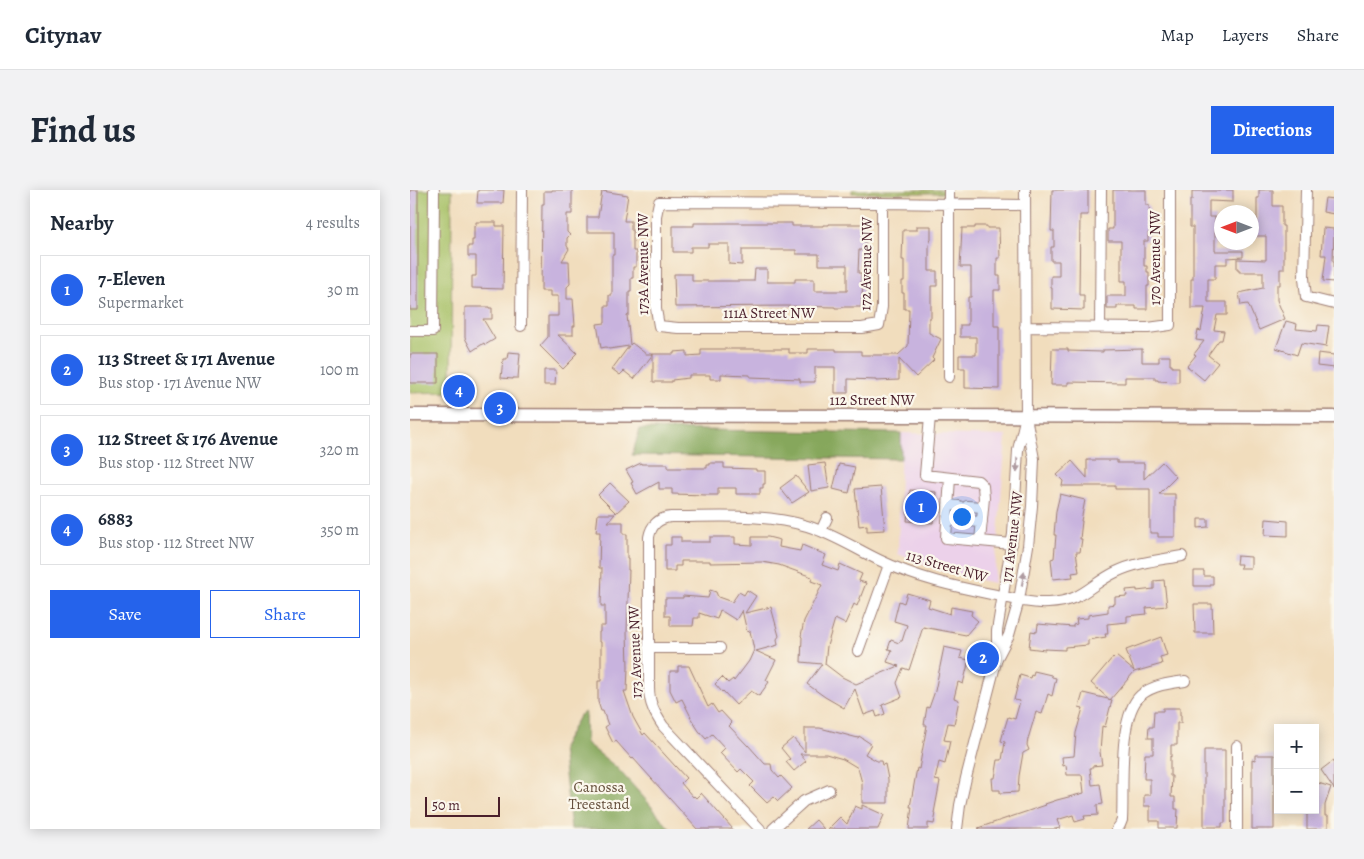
<!DOCTYPE html>
<html lang="en">
<head>
<meta charset="utf-8">
<style>
	body { margin:0; font-family:Alegreya,serif; background:#f2f2f3; color:#1f2937 }
	.controls { position:absolute; right:15px; bottom:15px; display:grid; overflow:hidden; border-radius:0px; box-shadow:0 2px 12px #0003 }
	.controls button { width:45px; height:45px; display:grid; place-items:center; padding:0; border:0; border-bottom:1px solid #e0e1e3; background:#fff; color:#1f2937; font:25px sans-serif }
	.compass { position:absolute; left:804px; top:15px; width:45px; height:45px; border-radius:50%; background:#fff; box-shadow:0 2px 12px #0003; rotate:270deg }
	.scale { position:absolute; left:15px; bottom:12px; width:75px; box-sizing:border-box; padding-left:5px; border:2px solid #4a1f2b; border-top:0; font-size:14px; line-height:18px; white-space:nowrap; color:#4a1f2b; -webkit-text-stroke:4px #fbf7ec; paint-order:stroke }
	.you { position:absolute; left:551px; top:326px; width:18px; height:18px; margin:-12px; border:4px solid #fff; border-radius:50%; background:#1a73e8; box-shadow:0 0 0 8px #1a73e833 }
	.badge { display:grid; place-items:center; width:32px; height:32px; border-radius:50%; background:#2563eb; color:#fff; font-size:16px; font-weight:700 }
	.pin { position:absolute; translate:-50% -50%; border:2px solid #fff; box-shadow:0 1px 5px #0006 }
	.list { margin:0; padding:0; list-style:none }
	h2 { display:flex; justify-content:space-between; align-items:center; height:65px; margin:0; padding:0 20px; font-size:21px }
	h2 small { font-size:16px; font-weight:400; color:#747a83 }
	.list li { display:grid; grid-template-columns:32px 1fr auto; gap:15px; align-items:center; box-sizing:border-box; height:70px; margin:0 10px 10px; padding:0 10px; border:1px solid #e0e1e3; border-radius:0px }
	.list b { display:block; font-size:19px; white-space:nowrap }
	.list p { margin:0; font-size:16px; white-space:nowrap; color:#747a83 }
	.list em { font-size:16px; font-style:normal; color:#747a83 }
	.actions { display:flex; gap:10px; padding:15px 20px }
	.actions a { flex:1; padding:11px 0; border:1px solid #2563eb; border-radius:0px; text-align:center; font-size:18px; color:#2563eb }
	.actions .main { background:#2563eb; color:#fff }
	.map { position:relative; flex:none; width:924px; height:639px; overflow:hidden; border-radius:0px }
	header { display:flex; align-items:center; gap:30px; box-sizing:border-box; height:70px; padding:0 25px; background:#fff; border-bottom:1px solid #e0e1e3 }
	header strong { font-size:24px }
	nav { display:flex; gap:28px; margin-inline-start:auto; font-size:18px }
	.intro { display:flex; align-items:center; justify-content:space-between; box-sizing:border-box; height:120px; padding:0 30px }
	h1 { margin:0; font-size:35px }
	.button { padding:12px 22px; border-radius:0px; background:#2563eb; color:#fff; font-size:18px; font-weight:700 }
	main { display:flex; gap:30px; padding:0 30px }
	aside { flex:1; background:#fff; border-radius:0px; box-shadow:0 2px 12px #0003 }
	.map>svg:first-child { display:block }
	.built { fill:#ecd1ea }
	.green { fill:#a8c167; stroke:#797049 }
	.forest { fill:#86a75c; stroke:#686344 }
	.building { fill:#c8b3de }
	.lines { fill:none; stroke-linecap:round; stroke-linejoin:round }
	.minor-casing { stroke:#9e7e74; stroke-width:12 }
	.major-casing { stroke:#9e7e74; stroke-width:15 }
	.minor { stroke:#fff; stroke-width:10 }
	.major { stroke:#fff; stroke-width:12 }
	.oneway { fill:#ae9aa0 }
	.labels { text-anchor:middle; dominant-baseline:central; stroke-width:4.5; stroke-linejoin:round; paint-order:stroke }
	.street-label { font-size:15px; fill:#4a1f2b; stroke:#fbf7ec }
	.park-label { font-size:15px; fill:#66503d; stroke:#fbf7ec }
</style>
</head>
<body>
<header>
<strong>Citynav</strong>
<nav><a>Map</a><a>Layers</a><a>Share</a></nav>
</header>
<div class="intro"><h1>Find us</h1><a class="button">Directions</a></div>
<main>
<aside>
<h2>Nearby<small>4 results</small></h2>
<ul class="list">
<li><span class="badge">1</span><div><b>7-Eleven</b><p>Supermarket</p></div><em>30 m</em></li>
<li><span class="badge">2</span><div><b>113 Street &amp; 171 Avenue</b><p>Bus stop · 171 Avenue NW</p></div><em>100 m</em></li>
<li><span class="badge">3</span><div><b>112 Street &amp; 176 Avenue</b><p>Bus stop · 112 Street NW</p></div><em>320 m</em></li>
<li><span class="badge">4</span><div><b>6883</b><p>Bus stop · 112 Street NW</p></div><em>350 m</em></li>
</ul>
<div class="actions"><a class="main">Save</a><a>Share</a></div>
</aside>
<div class="map">
<svg width="924" height="639" viewBox="0 0 924 639">
	<rect width="100%" height="100%" fill="#fbf7ec"/>
	<filter id="ink" filterUnits="userSpaceOnUse"><feTurbulence type="fractalNoise" baseFrequency=".02" numOctaves="2"/><feDisplacementMap in="SourceGraphic" scale="10" xChannelSelector="R" yChannelSelector="G"/><feConvolveMatrix kernelMatrix="1 2 1 2 8 2 1 2 1" color-interpolation-filters="sRGB"/></filter>
	<filter id="wash" filterUnits="userSpaceOnUse"><feTurbulence type="fractalNoise" baseFrequency=".0096" numOctaves="4" result="noise"/><feDisplacementMap in="SourceGraphic" scale="20" xChannelSelector="R" yChannelSelector="G"/><feGaussianBlur stdDeviation="1.12" result="paint"/><feColorMatrix in="noise" values="0 0 0 0 0 0 0 0 0 0 0 0 0 0 0 0 0 1.4 0 .05"/><feComposite in="paint" operator="in"/></filter>
	<g filter="url(#wash)">
		<rect width="100%" height="100%" fill="#f1ddbd"/>
		<!-- built -->
		<path class="built" d="M491,243l105,3 -12,147 -57,-13 -39,-16z"/>
		<!-- green -->
		<path class="green" d="M0,0h42l-1,202 -41,1z
			M442,0h92v3h-92z"/>
		<!-- forest -->
		<path class="forest" d="M230,239l261,4v26l-269,-4z
			M175,522l1,31 30,24 30,33 24,29h-99l-9,-81 17,-32z"/>
		<g id="blocks">
			<!-- building -->
			<path class="building" d="M0,0h8v120h-8z
				M68,0h26l-1,13h-26z
				M142,0h20v24h-5v18l3,3 -3,3v8l2,3 -7,12h7l1,23 -3,3v12h6l2,27h-2v9h-15l19,18 -4,4 1,1 -11,11 -23,-23 8,-9v-21h10v-20h-8v-5h-9l1,-87h2v-13h8z
				M642,0h36v25h-8l-1,80h5v15l-32,-1v-21h-1v-12h8v-15h-8v-14h3v-16h-3z
				M703,0h33v15h3l1,16v12h-2v8h-4v25h3v6h2v14h-2v23h-11v-3h-19v3h-10v-13h19v-15h-5v-40h-13v-12h5z
				M811,0h12v12l-24,-1v16h6v34h28v6l-16,1v6h-12v15h-7v23h19v13h-10l-3,15 10,1 -2,9h-3l-11,15 10,8 -14,17 -17,-14 9,-11 -2,-1 10,-13 -8,-1 2,-10 3,1 4,-23h-14v-29h2v-52h-3v-27h2v-9h29z
				M849,0h14v16h9v20h2v43h-4v16h-3v15l8,19 -26,11 -11,-26 -7,1 -2,-12 24,-5v-16h-24v-3h-2v-10l29,1v-24h-14v-13h5v-25h2z
				M192,1l26,4 -4,26h7v9h2v21h3v16h-3v11h-2v13h-2v24h-2l3,30 2,-2 14,11h7l-19,25 -10,-8 -4,4 -8,-6 17,-23 -20,3 -3,-2 -5,1 -4,-24 8,-1v-17h4v-11h3v-40h2v-23h-27v-15h11z
				M915,8l9,1v15l-11,-2z
				M66,32h20v4h8l-1,63 -31,-1v-12h4v-20h-8v-10h4v-6h2v-14h2z
				M284,33h98v3h31v-1h6v-1h36v26h-6l-1,23h3v12h2l-2,22h-19v1h-7v-1l-44,-1 -116,1 -1,-33h18v7h62l1,-12h12v13h28v-3h19v12h33v-26h-28v-11h-23v-4h-54v15l-13,-1v-20h-21v3h-17v5h-18v-26h21z
				M507,36h14v13l-2,6v26h8v15h-6v32h-2v15l12,6 -9,19 2,2 -18,17 -17,-18v21l-23,1v-1l-28,-1v14h-13v-26h-20v15h-15v-3l-50,-2v-2l-29,-1v5h-11v-4h-21v3l-17,2v2h-19v-28h21v-2l13,-1v5l14,-1v-6h88v4h19v-4h28v2h25v4h37l10,-9 1,-37h-5v-16h-2v-12h2v-21h-2l1,-30h14z
				M565,36h12v2h12l1,30h-3v18h3v14h-6v36h5v63l-34,-1v-20h-6v-13h17v-18h-16v-12h8v-28h3v-30h-11l2,-39h13z
				M913,38l11,1 -1,32h1v21l-11,-1 3,-26h-5z
				M55,117h24v1h3v11h-9l12,20 -10,6 -1,-2 -12,8 -7,-13z
				M876,131l11,3 -1,5 21,2 1,-6 11,1 -3,21 -25,-4 -4,12 -21,-7z
				M642,159h16v2l35,1v-2l39,-1v13h17v-6h11v9h2v2h7v15l-21,-1v-1h-3v-3h-30v6l-57,-1v3h-17z
				M98,162l12,1 -2,25h-5v1l-12,-1 2,-19h4z
				M908,163l16,2v13l-17,-2z
				M0,164h28v29h-28z
				M134,180h12l-1,15h-11z
				M677,270h30v3h27v16l18,-17 14,15 -17,17h16v43h-17v-4h-8v-44h-35v-3h-53l1,-5 -6,-6 15,-14 15,17z
				M231,273v1h27v4h39v-3h3v-2h14v5l32,1v2h9v13h-2v4h-3v6h-24v-6h-18v7h-11l-35,-1v-5h-13v-7l-22,12 -6,-11 2,-1 -7,-12z
				M415,273l4,25 -18,3 -3,-26z
				M429,274l16,3 -6,26 -16,-4z
				M386,286l13,16 -17,11 -12,-15z
				M200,293l19,18 -13,12 -18,-18z
				M471,297l4,43 -18,1v-6l-8,1 -4,-37z
				M500,300l26,2 -3,31 -26,-2z
				M650,304l25,6 -4,21h1l-2,18h2l-2,13h-4l3,20 -7,1 1,4 -20,2 -2,-20 3,-1 2,-23h-2l2,-24z
				M188,324h17l-7,8h15v12h4v24h1v12h1l-2,61 1,37 -1,23h-3l9,26 10,18 2,-2 41,45 -5,5 12,14 1,-1 2,2 5,-5 32,36h-36l-64,-71 -1,1 -16,-18 -3,2 -8,-16 3,-2 -5,-14h-2l-3,-9v-21h3v-39h-2v-10h1v-6h5v-20h-4l1,-38h-3l1,-36h-4z
				M788,329h10v8l-10,1z
				M856,329l22,2v15l-23,-1z
				M261,347h10v5h29v-5h25v7l17,1v-8h16l12,3 -1,7 21,4 2,-6 24,10 -4,10 16,6 2,-7 22,10 -3,7 7,2 -9,23 -3,-2 -9,20 -10,-5 -8,27 -2,18 17,13 14,7 43,-18 -12,-4 5,-12 -4,-1 3,-9 8,3 1,-2h2l5,-16 -13,-4 5,-20 5,2 3,-10 23,7 -2,7 22,7 1,-7 21,4 -1,4 7,6 -12,14 -43,-8 -14,43 -6,-2 -6,15 5,14 -20,8 3,9 -8,3 -2,-6 -11,4 -9,-26 -11,19 -19,-11 -18,-13 15,-20 -21,-2 1,-25 -1,-1 3,-15 18,-36 -11,-4 1,-4 -33,-12 -17,-3 -52,1v-2h-29v5h-6v5h-10v-26h6z
				M827,366l14,1v11h-11l1,-4h-5z
				M784,381h10v5h9v8h-2v2h-17z
				M754,390l3,26 -21,2 1,6 -20,2v6l-20,2 1,10h-3l1,3 -18,3v5l-23,2v3l-20,-1v1l-16,-2 2,-17 6,1 1,-8 35,3v-2l4,-1 -1,-5 12,-1v-3l20,-3v-7l7,-1v-7l12,-1 -1,-6 11,-1v2l17,-2v-8z
				M300,400l6,2 2,5 14,5 7,-10 5,3 3,-5 9,6 -11,17 26,-6 8,29 -2,3 1,6 -22,6 20,9 -10,20 3,2 -10,14 -8,-5 -15,14 -13,-14 -1,1 -7,-8 7,-7 6,6 5,-4 1,2 15,-20 5,-11 -4,-19 -3,1 -5,-22 -6,10 -16,-10 -3,9 -18,-6v5h-5l-1,8h-23v-10h-5v-18h18v-2l25,2z
				M784,414h18l1,29h-18z
				M751,447l6,18 -7,2 2,7 -28,8 -24,28 -19,-17 22,-26 1,1 2,-2 18,15 -8,-21z
				M534,457l18,4 -2,7 9,2 -6,24 -5,-2 -4,16 5,2 -5,24 -6,-1 -4,17 6,1 -5,23 -6,-2 -4,18 5,1 -6,32h2l-2,11 -6,-1v6h-19l3,-22h-2l7,-39 2,1 8,-44h-3l3,-18 2,1 6,-17z
				M268,476h11l19,41 4,-3 6,9 3,-2 11,12 -3,3 19,20v-1l17,19h6l1,6 7,8 2,-2 11,12 -14,13 -4,-4 -7,6 -17,-17 4,-4 -13,-13 -3,3 -18,-19 5,-5 -13,-14 -6,5 -7,-8 -9,-14h1l-9,-18 -6,3 -6,-12v-19h8z
				M624,481l17,4 1,2 4,1 -4,18 -4,-2 -6,20 -6,-2 -8,27 -1,6 2,5 -6,3 -4,23 -1,16 -18,1v-3h-7l-1,-12h3l3,-18h4l3,-18 -4,-1 3,-11 4,-13 7,2 5,-18 -6,-1 6,-25 10,3 1,-3 2,1z
				M673,503l29,7 -7,27 -3,-1 -2,26 2,13 -10,1v2h-2l2,17 8,-1 3,20 -6,1 1,10 -14,1 1,3 -10,3 -2,-7 -16,5 3,8 -5,1h-76l-1,-1 68,-23 -1,-1 12,-4 27,-7 -2,-18h-15l-1,-10 -3,1 -1,-9 12,-1 2,-23 7,-25 -4,-1z
				M753,518h17v7h1v8h-4v22h-6v12l-1,-1v20h2l-1,21h4v12h3l-1,19h-18v-7h-9v-15h-6v-11h6v-16h-6l1,-25h8v-16h-5l1,-11h4l1,-16h9z
				M395,538h15l38,10 1,-2 12,8 -6,10 12,7h4l1,4 3,-1 3,15v24h-26v-20l-4,-15 -15,-9 -17,-5h-26l6,7 -12,10 -8,-9 4,-3 -9,-11 12,-10 12,14z
				M794,560h21v73h-3v4h-18z
				M845,565h19v74h-22v-70l3,1z
				M924,570v29l-13,-19z
				M905,592l16,5 -6,18v11h3v12h-3v1h-18v-17h8z
				M452,615l22,10 -6,14h-50l12,-12 7,7 8,-18 7,3z
				M406,630l8,9h-18z"/>
		</g>
	</g>
	<g filter="url(#ink)">
		<use href="#blocks" fill-opacity="0" stroke="#9e7e74" stroke-width="1"/>
		<g class="lines">
			<!-- minor casing -->
			<g class="minor-casing">
				<path id="minor" d="M896,0l-2,88 2,19 28,7
					M472,13v104l-3,18 -17,3h-184l-19,-2 -3,-17v-93l3,-14 223,1 143,2
					M111,136l1,-136
					M615,137l123,1 22,-3v-135
					M690,138l1,-138
					M0,141h23l1,-141
					M539,187v-187
					M520,226l-5,59 53,6 5,5 1,12 -4,43 32,3
					M540,288l-4,60 34,3
					M538,315l11,1
					M557,316l16,1
					M537,330h11
					M556,331l16,1
					M411,341l6,-13
					M238,458h72
					M448,461l31,-86
					M587,466v-25l16,-97 5,-84 7,-30
					M350,639l-97,-103c-8,-12 -14,-23 -14,-38v-151c2,-12 10,-19 22,-20 45,0 93,-4 136,9 26,8 49,23 72,34 37,18 77,27 117,35 17,4 35,9 52,8 34,-1 41,-18 68,-31 20,-10 44,-12 66,-16
					M363,639l31,-28 25,-11
					M547,639l3,-24 6,-27 31,-120 12,-23 10,-35 9,-54 4,-40 2,-47 -8,-42 -1,-227
					M707,639l3,-4 2,-5c2,-30 -5,-104 19,-125 12,-10 29,-12 44,-14
					M827,639v-83"/>
			</g>
			<!-- major casing -->
			<g class="major-casing">
				<path id="major" d="M0,225l924,2"/>
			</g>
			<!-- minor -->
			<use href="#minor" class="minor"/>
			<!-- major -->
			<use href="#major" class="major"/>
		</g>
		<!-- one-way arrows -->
		<defs><path id="oneway-solid" d="M-6-.8H1V-3.2L6.5 0L1 3.2V.8H-6Z" transform="scale(1.25)"/></defs>
		<g class="oneway">
			<use href="#oneway-solid" transform="translate(607 275) rotate(92)"/>
			<use href="#oneway-solid" transform="translate(613 389) rotate(-80)"/>
		</g>
	</g>
	<g class="labels">
		<!-- street labels -->
		<g class="street-label">
			<text transform="translate(745 68) rotate(-90)">170 Avenue NW</text>
			<text transform="translate(233 74) rotate(-90)">173A Avenue NW</text>
			<text transform="translate(456 74) rotate(-89)">172 Avenue NW</text>
			<text x="359" y="123">111A Street NW</text>
			<text x="462" y="210">112 Street NW</text>
			<text transform="translate(602 347) rotate(-83)">171 Avenue NW</text>
			<text transform="translate(537 376) rotate(16)">113 Street NW</text>
			<text transform="translate(225 462) rotate(-92)">173 Avenue NW</text>
		</g>
		<!-- park labels -->
		<g class="park-label">
			<text x="189" y="597">Canossa<tspan x="189" dy="17">Treestand</tspan></text>
		</g>
	</g>
</svg>
<div class="controls">
<button>+</button>
<button>−</button>
</div>
<svg class="compass" viewBox="-18 -18 36 36"><path d="M0-13l5 13h-10z" fill="#e53935"/><path d="M0 13l5-13h-10z" fill="#747a83"/></svg>
<div class="scale">50 m</div>
<div class="you"></div>
<div class="pin badge" style="left:511px;top:317px">1</div>
<div class="pin badge" style="left:573px;top:468px">2</div>
<div class="pin badge" style="left:90px;top:218px">3</div>
<div class="pin badge" style="left:49px;top:201px">4</div>
</div>
</main>
</body>
</html>
